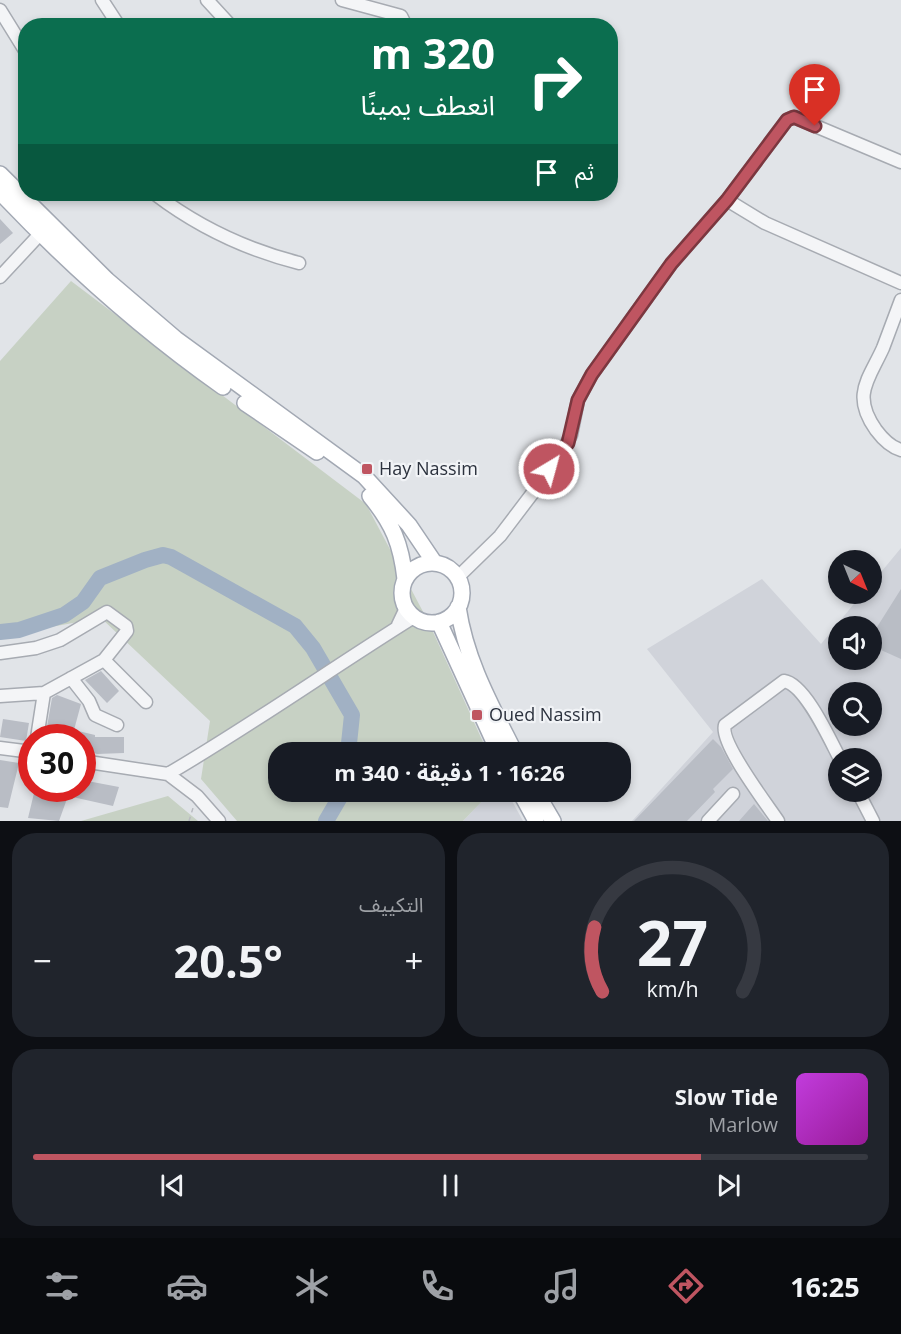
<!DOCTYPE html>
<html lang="ar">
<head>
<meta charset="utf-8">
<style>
  body { margin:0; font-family:"Open Sans","Noto Sans Arabic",sans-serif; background:#20242c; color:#f1f3f6; direction:rtl; height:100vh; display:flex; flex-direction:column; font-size:22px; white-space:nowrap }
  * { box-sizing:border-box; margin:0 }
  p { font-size:20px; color:#9ea1a6 }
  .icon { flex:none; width:33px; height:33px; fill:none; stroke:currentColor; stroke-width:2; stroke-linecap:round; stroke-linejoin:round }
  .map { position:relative; height:821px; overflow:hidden; direction:ltr }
  .drawer { display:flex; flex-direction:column; gap:12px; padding:12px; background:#0d0f14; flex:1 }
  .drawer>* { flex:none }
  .hud { position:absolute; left:18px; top:18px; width:600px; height:183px; border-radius:24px; box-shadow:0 3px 9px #0003; direction:rtl; background:#0b6e4f; color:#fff; overflow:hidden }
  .needle { width:39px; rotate:137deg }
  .controls { position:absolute; left:828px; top:550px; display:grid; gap:12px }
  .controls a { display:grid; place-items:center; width:54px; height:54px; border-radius:50%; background:#171b24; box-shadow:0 3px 9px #0003; font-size:30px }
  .speed { position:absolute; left:18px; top:724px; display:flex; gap:12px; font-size:30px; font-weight:700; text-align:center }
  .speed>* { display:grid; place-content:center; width:78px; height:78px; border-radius:50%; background:#171b24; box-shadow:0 3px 9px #0003; line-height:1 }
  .speed .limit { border:9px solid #d22; background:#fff; color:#111 }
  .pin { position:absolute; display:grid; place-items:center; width:51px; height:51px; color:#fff; margin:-62px -26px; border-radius:50% 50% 50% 0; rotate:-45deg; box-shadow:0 0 6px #0007 }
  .pin .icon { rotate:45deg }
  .me { position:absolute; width:66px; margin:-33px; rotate:37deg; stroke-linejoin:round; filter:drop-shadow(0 0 4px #0008) }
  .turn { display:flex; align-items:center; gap:21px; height:126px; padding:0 24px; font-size:27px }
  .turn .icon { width:78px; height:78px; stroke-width:2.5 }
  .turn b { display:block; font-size:42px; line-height:51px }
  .then { display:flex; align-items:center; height:57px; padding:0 24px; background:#0003; gap:12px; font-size:22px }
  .big { font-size:45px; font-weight:700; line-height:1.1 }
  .drawer .card { flex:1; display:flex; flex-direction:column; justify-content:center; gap:9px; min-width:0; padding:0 21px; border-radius:24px; background:#20242c }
  .drawer .dial { align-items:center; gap:0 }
  .dial svg { height:156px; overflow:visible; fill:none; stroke:#363941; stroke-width:7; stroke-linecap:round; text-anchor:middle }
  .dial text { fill:#f1f3f6; stroke:none }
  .song { display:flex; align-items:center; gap:18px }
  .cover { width:72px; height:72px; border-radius:9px; background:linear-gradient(135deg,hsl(290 70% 55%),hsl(300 70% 35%)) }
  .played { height:6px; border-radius:3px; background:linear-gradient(90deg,#bf5561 80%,#363941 80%) }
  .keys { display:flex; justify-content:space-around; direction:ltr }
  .heat { display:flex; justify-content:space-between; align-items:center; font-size:33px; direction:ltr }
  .drawer .tiles { flex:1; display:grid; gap:12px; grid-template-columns:1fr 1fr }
  .card:last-child { grid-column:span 2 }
  .trip { position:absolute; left:268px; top:742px; width:363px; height:60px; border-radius:24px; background:#171b24; box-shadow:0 3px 9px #0003; font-weight:700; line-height:60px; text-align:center; direction:rtl }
  .menu { display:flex; height:96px; justify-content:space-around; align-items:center; background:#090b0e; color:#9ea1a6 }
  .menu .icon { width:42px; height:42px }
  .menu .current { color:#bf5561 }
  .menu b { font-size:27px; color:#f1f3f6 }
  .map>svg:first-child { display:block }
</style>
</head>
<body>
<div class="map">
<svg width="901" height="821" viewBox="0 0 901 821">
  <rect width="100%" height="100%" fill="#e1e4e8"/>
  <!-- built -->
  <path fill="#d0d3da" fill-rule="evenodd" d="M901,548V821H632L713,732L647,649L762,579L821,644L862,594H872V583ZM838,627H872V660H838ZM838,693H872V726H838ZM838,759H872V792H838Z
    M491,792H507L523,821H463Z"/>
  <!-- green -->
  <path fill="#c7d1c4" d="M71,281L366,504L429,623L488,753H279V792H491L463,821H237L201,779L210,721L101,618L0,636V361Z
    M168,796L198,821H81Z"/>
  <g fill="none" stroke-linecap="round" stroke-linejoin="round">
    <!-- river -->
    <path stroke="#a1b1c4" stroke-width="16" d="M0,632L19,630L64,615L83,602L100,578L145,560L163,555L171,557L295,626L313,648L352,715L348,753
      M326,821L343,792"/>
  </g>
  <!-- building -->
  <path fill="#b9bdc5" d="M0,219L13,233L0,244Z
    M901,589V659L872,646V635Z
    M101,671L119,691L107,703L85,680Z
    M57,695L81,704L74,730L95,735V737H124V753L97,754L82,749V738H45L52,698Z
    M3,719L29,723L26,741L0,737Z
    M713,739L721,747L733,769L713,789L715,792L687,821H634Z
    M0,760L19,763L8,808L0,807Z
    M82,780L119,787L113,806L68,796L59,821L28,818L35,789H82Z
    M754,804L768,821H739Z"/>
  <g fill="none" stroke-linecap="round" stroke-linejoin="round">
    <!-- minor casing -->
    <g stroke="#a7abb2" stroke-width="15">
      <path id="minor" d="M102,0L119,26
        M207,0L231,26
        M342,0L401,16L406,26
        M0,10L26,52
        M155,194C197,226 248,250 299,263
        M727,200L765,223L901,283
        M0,277L40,234
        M901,300C895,316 889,332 883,348C869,379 851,395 876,430C882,438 890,447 901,450
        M458,577L500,536L560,457L571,435L578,400L592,374L671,264L727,200L787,120L794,117L901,162
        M398,625L406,608
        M0,653L36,648L60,640L107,612L126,626L127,631L104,660L44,693L0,696
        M104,660L146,702
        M71,678L89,701L95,715L117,725
        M37,738L44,693
        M0,748L32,752
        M82,761L168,774L197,796L219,821
        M168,774C252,725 332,668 414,617
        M858,792L873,821
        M708,821L733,794
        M778,821C766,803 719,742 725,725L784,681C805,684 830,740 840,759"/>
    </g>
    <!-- major casing -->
    <g stroke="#a2a8b3" stroke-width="18">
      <path id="major" d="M0,174L107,280L176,339L364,476L409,525L434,562
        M0,192C69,265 142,330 223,387
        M245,403L317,452
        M370,496C393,524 401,544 405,579
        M402 593a30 30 0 1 1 60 0a30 30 0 1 1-60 0Z
        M458,607C466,661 491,705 515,753
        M439,622L499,753
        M520,792L536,821
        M536,792L553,821"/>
    </g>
    <!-- path -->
    <path stroke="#b8bac0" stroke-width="1.5" stroke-dasharray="4.5 4.5" stroke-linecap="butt" d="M189,821L193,808"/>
    <!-- minor -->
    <use href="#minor" stroke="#f4f5f7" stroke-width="12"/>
    <!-- major -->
    <use href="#major" stroke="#fff" stroke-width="15"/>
  </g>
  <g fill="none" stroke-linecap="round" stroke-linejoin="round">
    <!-- route casing -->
    <g stroke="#7c373f" stroke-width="15">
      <path id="route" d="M549,469L568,443L578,400L592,374L671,264L727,200L787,120L794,117L815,126"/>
    </g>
    <!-- route -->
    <use href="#route" stroke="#bf5561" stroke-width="10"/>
  </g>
  <!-- markers -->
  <g fill="#bf5561" stroke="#f1f3f6" stroke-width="2">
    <rect x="361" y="463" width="12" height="12" rx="3"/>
    <rect x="471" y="709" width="12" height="12" rx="3"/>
  </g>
  <g text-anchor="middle" stroke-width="4.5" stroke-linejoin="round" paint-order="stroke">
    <!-- poi labels -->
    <g font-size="18" fill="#2c323e" stroke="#f1f3f6" text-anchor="start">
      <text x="379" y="475">Hay Nassim</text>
      <text x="489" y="721">Oued Nassim</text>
    </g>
  </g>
</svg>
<div class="controls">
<a><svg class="needle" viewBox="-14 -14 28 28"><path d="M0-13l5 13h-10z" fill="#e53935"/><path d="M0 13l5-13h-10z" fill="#9ea1a6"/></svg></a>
<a><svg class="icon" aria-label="sound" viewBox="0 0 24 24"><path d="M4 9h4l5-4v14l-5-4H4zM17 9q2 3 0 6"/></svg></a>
<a><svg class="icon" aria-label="search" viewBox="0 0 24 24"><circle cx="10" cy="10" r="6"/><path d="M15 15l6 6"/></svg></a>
<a><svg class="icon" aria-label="layers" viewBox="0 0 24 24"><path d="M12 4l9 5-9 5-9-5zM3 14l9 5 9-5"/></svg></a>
</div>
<div class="speed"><div class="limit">30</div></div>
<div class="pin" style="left:815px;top:126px;background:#d93025"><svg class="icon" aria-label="arrive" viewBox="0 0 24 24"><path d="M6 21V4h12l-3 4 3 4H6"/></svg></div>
<svg class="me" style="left:549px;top:469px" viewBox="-20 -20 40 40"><circle r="17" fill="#bf5561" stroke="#fff" stroke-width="3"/><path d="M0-11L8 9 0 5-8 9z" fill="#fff"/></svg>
<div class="trip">16:26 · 1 دقيقة · 340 m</div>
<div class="hud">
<div class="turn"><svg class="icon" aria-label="right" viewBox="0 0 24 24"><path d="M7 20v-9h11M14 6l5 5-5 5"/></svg><div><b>320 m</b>انعطف يمينًا</div></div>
<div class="then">ثم<svg class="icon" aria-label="arrive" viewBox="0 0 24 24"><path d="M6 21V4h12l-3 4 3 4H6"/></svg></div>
</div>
</div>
<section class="drawer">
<div class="tiles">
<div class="card dial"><svg viewBox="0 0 100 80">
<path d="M14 69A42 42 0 1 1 86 69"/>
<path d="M14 69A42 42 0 0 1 10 36" stroke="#bf5561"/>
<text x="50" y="56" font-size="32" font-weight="700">27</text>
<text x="50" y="72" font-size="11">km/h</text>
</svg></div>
<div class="card"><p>التكييف</p>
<div class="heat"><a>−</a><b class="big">20.5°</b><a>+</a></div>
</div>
<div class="card">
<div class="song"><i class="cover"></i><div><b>Slow Tide</b><p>Marlow</p></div></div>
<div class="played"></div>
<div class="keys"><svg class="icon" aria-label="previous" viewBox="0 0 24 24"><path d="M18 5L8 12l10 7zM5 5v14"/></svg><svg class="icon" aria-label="pause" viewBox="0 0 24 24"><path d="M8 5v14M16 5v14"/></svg><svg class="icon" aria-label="next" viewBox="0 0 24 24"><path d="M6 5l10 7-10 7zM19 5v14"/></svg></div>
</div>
</div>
</section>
<nav class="menu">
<b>16:25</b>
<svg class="icon current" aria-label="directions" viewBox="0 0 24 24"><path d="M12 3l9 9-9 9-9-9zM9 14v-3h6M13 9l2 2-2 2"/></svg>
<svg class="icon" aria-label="music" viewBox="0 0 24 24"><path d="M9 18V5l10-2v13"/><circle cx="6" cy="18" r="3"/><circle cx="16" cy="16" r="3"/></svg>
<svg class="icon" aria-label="phone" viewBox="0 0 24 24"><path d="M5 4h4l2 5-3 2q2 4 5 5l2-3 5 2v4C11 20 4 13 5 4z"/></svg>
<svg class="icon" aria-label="climate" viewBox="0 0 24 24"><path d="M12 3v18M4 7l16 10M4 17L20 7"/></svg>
<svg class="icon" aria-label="car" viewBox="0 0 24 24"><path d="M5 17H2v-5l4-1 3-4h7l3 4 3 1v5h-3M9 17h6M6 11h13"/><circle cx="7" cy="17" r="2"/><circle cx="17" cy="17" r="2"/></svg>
<svg class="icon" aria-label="filters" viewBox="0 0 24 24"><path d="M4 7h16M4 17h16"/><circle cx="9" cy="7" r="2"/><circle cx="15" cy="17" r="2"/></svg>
</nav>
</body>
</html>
